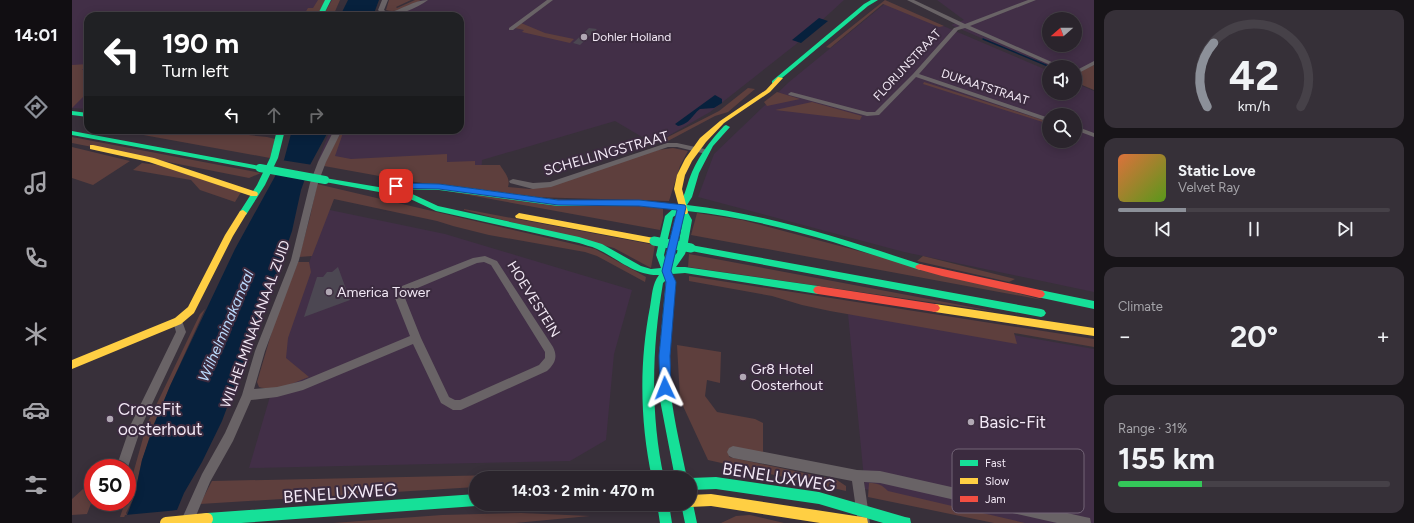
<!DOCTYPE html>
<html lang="en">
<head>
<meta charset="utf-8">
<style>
  body { margin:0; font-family:Figtree,sans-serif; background:#363038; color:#f1f3f6; height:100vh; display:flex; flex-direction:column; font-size:15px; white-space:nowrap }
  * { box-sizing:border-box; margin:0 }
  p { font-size:13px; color:#a5a4a9 }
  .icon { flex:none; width:22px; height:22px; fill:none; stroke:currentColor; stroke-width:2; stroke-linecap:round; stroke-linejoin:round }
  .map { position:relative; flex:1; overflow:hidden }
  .sheet { display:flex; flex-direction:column; gap:10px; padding:10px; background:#171418; width:320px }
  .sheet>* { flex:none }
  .banner { position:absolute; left:12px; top:12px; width:380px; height:122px; border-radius:12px; box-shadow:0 2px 10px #0003,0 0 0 1px #464148; background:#202124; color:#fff; overflow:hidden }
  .needle { width:26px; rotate:250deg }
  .fabs { position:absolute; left:970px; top:12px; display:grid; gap:8px }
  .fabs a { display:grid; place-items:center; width:40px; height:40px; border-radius:50%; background:#2a242c; box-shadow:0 2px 10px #0003,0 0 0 1px #464148; font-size:20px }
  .speed { position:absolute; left:12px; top:459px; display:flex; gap:8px; font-size:20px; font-weight:700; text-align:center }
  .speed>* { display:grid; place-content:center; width:52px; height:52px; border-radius:50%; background:#2a242c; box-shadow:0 2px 10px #0003,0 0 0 1px #464148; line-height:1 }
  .speed .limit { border:6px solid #d22; background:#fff; color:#111 }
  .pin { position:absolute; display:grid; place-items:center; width:34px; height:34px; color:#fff; margin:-17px; border-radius:8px; box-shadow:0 2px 6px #0006 }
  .me { position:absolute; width:44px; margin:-22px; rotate:358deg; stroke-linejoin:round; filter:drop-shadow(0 0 3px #0008) }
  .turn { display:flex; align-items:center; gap:14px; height:84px; padding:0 12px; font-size:18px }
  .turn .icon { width:52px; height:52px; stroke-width:2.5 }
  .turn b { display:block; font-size:28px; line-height:34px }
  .lanes { display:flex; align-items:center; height:38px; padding:0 12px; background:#0003; justify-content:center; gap:20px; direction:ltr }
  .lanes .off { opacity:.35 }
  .big { font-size:30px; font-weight:700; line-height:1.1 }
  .sheet .widget { flex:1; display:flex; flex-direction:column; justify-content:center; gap:6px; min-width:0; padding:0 14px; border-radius:12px; background:#363038 }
  .sheet .dial { align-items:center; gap:0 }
  .dial svg { height:104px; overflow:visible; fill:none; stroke:#464148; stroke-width:7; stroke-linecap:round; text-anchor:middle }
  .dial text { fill:#f1f3f6; stroke:none }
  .song { display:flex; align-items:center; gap:12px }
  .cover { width:48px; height:48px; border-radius:6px; background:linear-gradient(135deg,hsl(20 70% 55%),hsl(90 70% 35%)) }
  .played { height:4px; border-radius:2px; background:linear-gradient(90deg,#8c9099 25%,#464148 25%) }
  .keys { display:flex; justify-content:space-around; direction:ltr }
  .heat { display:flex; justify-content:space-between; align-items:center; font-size:22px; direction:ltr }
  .charge { height:6px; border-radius:3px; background:linear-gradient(90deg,#34c759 31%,#464148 0) }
  .trip { position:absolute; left:397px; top:471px; width:228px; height:40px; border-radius:20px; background:#2a242c; box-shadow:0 2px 10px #0003,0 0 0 1px #464148; font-weight:700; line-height:40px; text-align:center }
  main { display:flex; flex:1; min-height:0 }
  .menu { display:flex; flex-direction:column; width:72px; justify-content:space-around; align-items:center; background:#110e12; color:#a5a4a9 }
  .menu .icon { width:28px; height:28px }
  .menu .selected { color:#8c9099 }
  .menu b { font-size:18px; color:#f1f3f6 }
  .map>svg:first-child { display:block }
</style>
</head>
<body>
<main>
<nav class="menu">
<b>14:01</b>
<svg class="icon selected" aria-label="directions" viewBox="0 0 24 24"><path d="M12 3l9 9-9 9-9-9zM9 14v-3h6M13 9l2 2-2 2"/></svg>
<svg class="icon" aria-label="music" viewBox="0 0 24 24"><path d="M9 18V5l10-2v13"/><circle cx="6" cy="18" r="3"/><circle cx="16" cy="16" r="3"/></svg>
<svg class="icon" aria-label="phone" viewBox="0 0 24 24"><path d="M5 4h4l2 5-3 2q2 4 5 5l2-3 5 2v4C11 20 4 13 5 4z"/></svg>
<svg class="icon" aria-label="climate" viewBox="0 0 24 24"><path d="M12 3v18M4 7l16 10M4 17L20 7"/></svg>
<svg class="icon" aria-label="car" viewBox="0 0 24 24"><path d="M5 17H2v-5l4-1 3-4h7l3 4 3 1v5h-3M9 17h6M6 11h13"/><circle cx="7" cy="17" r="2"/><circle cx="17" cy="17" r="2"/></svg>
<svg class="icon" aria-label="filters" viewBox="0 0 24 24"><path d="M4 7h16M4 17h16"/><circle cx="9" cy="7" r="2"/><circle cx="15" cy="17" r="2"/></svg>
</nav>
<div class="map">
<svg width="1022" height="523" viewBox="0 0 1022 523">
  <rect width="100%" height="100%" fill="#38303a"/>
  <!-- built -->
  <path fill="#422f47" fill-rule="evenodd" d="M0,0H261L254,16H16V109L0,108Z
    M349,0H772L723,45L638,112L582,144L543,121L410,160L409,177L263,160L246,161L258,130H388V16H301L326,10Z
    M865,0H1022V63L1003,71V67H977L879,25L892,20ZM977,19H1003V45H977Z
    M815,2L977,71V93H1003V83L1022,91V292L832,252L626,197L642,154L717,82ZM977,115H1003V141H977Z
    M253,209L373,234L560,290L542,354L534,440L498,461L177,468Z
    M776,314L873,323L1022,349V523H949L793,489Z"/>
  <!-- green -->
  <path fill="#5e3f3d" d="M246,0H254L246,16H231L236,8H241Z
    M260,0H268L261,16H251Z
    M317,0H339L324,7L325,8L343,0H349C339,5 325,14 314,10Z
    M813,0L872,26L867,27L811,4L758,48L754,47Z
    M449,23L473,33L502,39L498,43L450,32L452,30L443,28Z
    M16,64L10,70H16V92L0,108V65Z
    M1022,65V90L1003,82V74Z
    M852,82L977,122V124L851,84Z
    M676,88L683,89L656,112L643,116L594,142L592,141V139L647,111Z
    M705,92L728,99L695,106L692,102Z
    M740,102L790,116L788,120L703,110Z
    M44,130H127L195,137L203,139L198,158Z
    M271,130H272L263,156L279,159L375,154V162L403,161V165H428C432,172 439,178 436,187L458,189L586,150L601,148L616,151L608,166L597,201L459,197L335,181L252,166L258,150Z
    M0,137L189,173L177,178L0,143Z
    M0,147L58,161L21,185L0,178Z
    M70,163L86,165L169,192L163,202L128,190L119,180L61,170Z
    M245,184L523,249L574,277L573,282L525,256L513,252L417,235L381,226L365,221L262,199L240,256L227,257L238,217Z
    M375,191L591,207V218L588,230Z
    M392,209L583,245L579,268L542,248L392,210Z
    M625,213L670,220L971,300L619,235Z
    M617,254L926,312L616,267Z
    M851,256L943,279L937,282L845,261Z
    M226,262H237L239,272L216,338L214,358L237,377C221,383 204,392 187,387L185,382L203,321Z
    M617,276L1022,339V347L942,333L945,344L758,311L730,305L700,296L617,281Z
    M133,309L98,386L70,460L62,497L54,513L55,515L54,517H48L53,502H55V495L75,424L128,314Z
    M605,345L649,352L648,383L635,380L633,396L645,412L683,419L691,423V455L659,447L657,457L765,480L774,486V491L636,460L611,406L608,398Z
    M480,474L482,478H404V487L128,504L140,481Z
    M797,483C806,483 810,485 816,491L953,523H922L796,497Z
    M11,489L21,494L20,501L15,514L0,515V499Z
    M449,513L518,516L443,523H261L370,515Z
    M678,515L712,523H649L664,516Z"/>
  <!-- water -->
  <path fill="#07213d" d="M276,0H307L301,16H268Z
    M747,18L756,21L729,43L720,40Z
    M643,95L650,99V103L642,108L628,109C619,116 619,123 606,126L603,124Z
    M220,130H257L238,165L229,190L220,231L210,260L150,421L130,462L112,493L105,510L52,523L62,497L70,460L82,424L98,386L163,249L212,160Z"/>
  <!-- pier -->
  <path fill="#38303a" d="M209,160L241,165L234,180L204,174Z
    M107,510L101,523H50L53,515Z"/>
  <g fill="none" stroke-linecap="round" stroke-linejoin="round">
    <!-- stream -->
    <path stroke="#07213d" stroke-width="1.5" d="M911,39L976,66"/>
  </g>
  <!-- building -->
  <path fill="#4c4752" d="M517,28L525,29L508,45L501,43Z
    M266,267L278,300L232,317L245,277H251L255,272H260Z"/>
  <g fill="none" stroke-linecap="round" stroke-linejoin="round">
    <!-- street -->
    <path fill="#696366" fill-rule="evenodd" d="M310,0H316L312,10L316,13C329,10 342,0 356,0C344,9 325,16 310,16L311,15L306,10Z
      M475,0H481L441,30H437V28Z
      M835,0H842L893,24L956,0H964L898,26L991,67H983L893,28L886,30L847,74L977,118V122L844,77L807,115L795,116L717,95L716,94L719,92L795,112H803L841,74L882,28L888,26Z
      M1022,61V65L1003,75V71Z
      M1003,126L1022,133V137L1003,130Z
      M262,130H270L254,162L246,183L227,260L193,351L182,389L205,387L230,381L338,336L323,298L330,286L401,258L413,256L425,261L481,347C486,357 483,364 475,371L389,410H381L369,403L341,344L231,390L205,397L179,400L161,441L138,482L121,523H108L130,474L153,433L170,395L183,351L219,260L238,183L246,162ZM412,262L419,265L473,352V358L467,365L388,400H383L377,397L349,338L333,298L336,292L405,263Z
      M595,143H605L637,150L638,152L634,154L605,147H596L479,187L461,189L438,183L437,181L441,179L461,183L478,182Z
      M106,317L109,318L114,332L70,425L55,470V468H44L59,424L104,332L101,321L103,318Z
      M661,446L785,470L808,471L1013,517L1018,518L1019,523H985L808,483L792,482L798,523H786L780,481L661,458L657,456L655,452L657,448Z"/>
    <!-- fast -->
    <path fill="#16e098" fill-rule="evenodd" d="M253,0H259L251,16H245Z
      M799,0H806L796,6L704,83H700V81L792,4Z
      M0,111L16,113V117L0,115Z
      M654,125L658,127L641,146L627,173L620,197L615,205C696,214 774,240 851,265L853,267L848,270C819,261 790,251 761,242C714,228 664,216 615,211L620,220L615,248L619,245L969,309L972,310L974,313L972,316L969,317L619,251L615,248L613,254L604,267H613L746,286L749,287L751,290L749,293L746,294L613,273L600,274L604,282C601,313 596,344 597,374C599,409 608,444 615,478H603L588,400L587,375V356L594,280L591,283C580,348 578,413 592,478H580C568,422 567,363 578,307C580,296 580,284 587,275C563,276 545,258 525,249C519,246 512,245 507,243L364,211L334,197L253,182L249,180L253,178L336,192L366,206L507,237L530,244L569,266L579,269L589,268L584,255L593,216L601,209L567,206H486L367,190L324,189L320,186L324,183L367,184L486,200H567L607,205C614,194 615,183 620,172C628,154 639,140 652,126ZM604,215L593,258L592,255L601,217ZM611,219L605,253L603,255Z
      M146,130C158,130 190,127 198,133L194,135L150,132Z
      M205,130H213L206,158L193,185L174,215H168L167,213L185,185L198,158Z
      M0,131L188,166L192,168L188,170L0,135Z
      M968,290L1022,301V309L965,297L963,294L965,291Z
      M644,477L747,492L833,517L838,518L839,523H811L747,504L644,489L618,490V478Z
      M404,494V504H409L404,506L169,523H130L129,519L130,514L135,513Z
      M618,499L621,504L625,523H613L609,504H618Z
      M585,504H597L600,523H588Z"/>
    <!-- slow -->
    <path fill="#ffcf43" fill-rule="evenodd" d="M706,77L711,78L698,92L652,123L634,142L620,161L613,175L610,189L616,212L615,214H609L602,189L605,175L613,159L628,138L648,121L694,90Z
      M18,145H21L82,158L185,192L186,194L185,196H179L77,162L18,149Z
      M171,210L175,213L161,236L122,313L109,324L0,369V360L103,318L116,307L153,235L168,211Z
      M447,213L582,238L586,241L582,244L444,218L443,216Z
      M863,304L1022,328V336L863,312L860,311L858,308L860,305Z
      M639,494L790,517L795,518L796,523H748L639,506L618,507L614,505L613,504H618V495Z"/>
    <!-- jam -->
    <path fill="#f24e42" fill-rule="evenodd" d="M848,264L968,290L971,291L973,294L971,297L968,298L870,276L845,269L843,267L845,265Z
      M746,286L863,304L866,305L868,308L866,311L863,312L746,294L743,293L741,290L743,287Z"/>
    <!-- fast-bridge-far1 -->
    <path stroke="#16e098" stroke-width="8" d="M188,168L253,180"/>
    <!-- fast-bridge -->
    <path stroke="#16e098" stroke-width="9" d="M582,241L619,248"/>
    <!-- slow-bridge -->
    <path stroke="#ffcf43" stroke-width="12" d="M94,523L135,519"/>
  </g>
  <!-- route -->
  <path fill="#1a73e8" stroke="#114b97" d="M324,183L367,184L486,200H567L613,205L614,207L599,271L604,282L598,356L599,388L597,391L593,393L589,391L588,388L587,356L594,282L590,271L605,210L567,206L486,205L367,189L321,188V184Z"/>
  <!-- markers -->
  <g fill="#b1a8b4" stroke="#3b2b3f" stroke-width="1.5">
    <circle cx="512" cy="37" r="4"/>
    <circle cx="257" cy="292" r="4"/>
    <circle cx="671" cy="377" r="4"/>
    <circle cx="38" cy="419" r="4"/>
    <circle cx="899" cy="422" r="4"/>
  </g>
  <g text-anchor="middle" stroke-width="4" stroke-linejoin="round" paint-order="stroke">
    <!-- far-poi labels -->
    <g font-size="12" fill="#f2e8f5" stroke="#3b2b3f" text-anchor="start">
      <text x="520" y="41">Dohler Holland</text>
    </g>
    <!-- far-street labels -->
    <g font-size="12" fill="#f2e8f5" stroke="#3b2b3f">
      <text transform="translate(835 65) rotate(-47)" y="4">FLORIJNSTRAAT</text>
      <text transform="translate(913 87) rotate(18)" y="4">DUKAATSTRAAT</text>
    </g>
    <!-- street labels -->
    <g font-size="14" fill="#f2e8f5" stroke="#3b2b3f">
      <text transform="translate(534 153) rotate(-16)" y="5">SCHELLINGSTRAAT</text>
      <text transform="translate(462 299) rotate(58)" y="5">HOEVESTEIN</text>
      <text transform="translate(183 324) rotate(-70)" y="5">WILHELMINAKANAAL ZUID</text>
    </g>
    <!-- poi labels -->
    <g font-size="14" fill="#f2e8f5" stroke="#3b2b3f" text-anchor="start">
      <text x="265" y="297">America Tower</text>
      <text x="679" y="374">Gr8 Hotel<tspan x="679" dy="16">Oosterhout</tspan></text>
    </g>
    <!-- water labels -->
    <g font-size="15" font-style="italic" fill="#bbdafd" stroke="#3b2b3f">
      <text transform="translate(154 326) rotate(-67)" y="5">Wilhelminakanaal</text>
    </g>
    <!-- near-poi labels -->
    <g font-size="17" fill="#f2e8f5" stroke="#3b2b3f" text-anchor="start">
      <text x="46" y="415">CrossFit<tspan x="46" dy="20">oosterhout</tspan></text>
      <text x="907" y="428">Basic-Fit</text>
    </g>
    <!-- near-street labels -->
    <g font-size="17" fill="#f2e8f5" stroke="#3b2b3f">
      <text transform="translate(707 477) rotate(9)" y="6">BENELUXWEG</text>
      <text transform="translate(268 493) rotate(-4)" y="6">BENELUXWEG</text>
    </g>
  </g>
  <!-- legend -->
  <rect x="880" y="449" width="132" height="64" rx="6" fill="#3b2b3f" stroke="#726476" stroke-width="1"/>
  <rect x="888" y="460" width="18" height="6" fill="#16e098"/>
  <rect x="888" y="478" width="18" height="6" fill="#ffcf43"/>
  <rect x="888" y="496" width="18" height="6" fill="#f24e42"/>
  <g font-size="11" fill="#f2e8f5">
    <text x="913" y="467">Fast</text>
    <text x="913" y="485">Slow</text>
    <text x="913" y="503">Jam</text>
  </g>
</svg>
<div class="fabs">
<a><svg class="needle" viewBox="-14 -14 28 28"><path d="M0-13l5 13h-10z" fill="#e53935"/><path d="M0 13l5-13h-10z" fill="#a5a4a9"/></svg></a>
<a><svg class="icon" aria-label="sound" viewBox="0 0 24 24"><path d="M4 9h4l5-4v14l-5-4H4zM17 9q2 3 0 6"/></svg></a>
<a><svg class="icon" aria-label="search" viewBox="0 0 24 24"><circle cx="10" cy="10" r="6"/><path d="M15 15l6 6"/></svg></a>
</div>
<div class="speed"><div class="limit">50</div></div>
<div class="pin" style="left:324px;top:186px;background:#d93025"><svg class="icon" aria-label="arrive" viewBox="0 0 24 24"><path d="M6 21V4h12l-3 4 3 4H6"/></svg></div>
<svg class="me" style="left:593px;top:388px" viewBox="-20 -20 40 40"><path d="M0-17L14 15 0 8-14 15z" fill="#1a73e8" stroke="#fff" stroke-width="4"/></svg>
<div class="trip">14:03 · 2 min · 470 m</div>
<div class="banner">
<div class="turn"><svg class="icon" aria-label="left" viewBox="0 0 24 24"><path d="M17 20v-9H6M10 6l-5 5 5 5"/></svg><div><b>190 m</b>Turn left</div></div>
<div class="lanes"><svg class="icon" aria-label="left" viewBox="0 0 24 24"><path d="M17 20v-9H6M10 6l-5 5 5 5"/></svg><svg class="icon off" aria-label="ahead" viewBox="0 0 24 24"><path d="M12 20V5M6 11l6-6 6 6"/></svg><svg class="icon off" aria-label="right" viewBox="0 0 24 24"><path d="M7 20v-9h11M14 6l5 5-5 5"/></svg></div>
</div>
</div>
<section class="sheet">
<div class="widget dial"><svg viewBox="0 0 100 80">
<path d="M14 69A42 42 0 1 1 86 69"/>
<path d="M14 69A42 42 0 0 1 19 20" stroke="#8c9099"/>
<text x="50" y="56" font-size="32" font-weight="700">42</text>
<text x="50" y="72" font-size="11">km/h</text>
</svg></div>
<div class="widget">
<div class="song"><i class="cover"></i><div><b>Static Love</b><p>Velvet Ray</p></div></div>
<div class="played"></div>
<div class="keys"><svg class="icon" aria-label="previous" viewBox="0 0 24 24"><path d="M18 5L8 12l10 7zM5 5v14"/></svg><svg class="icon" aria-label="pause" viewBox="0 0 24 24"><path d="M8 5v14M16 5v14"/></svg><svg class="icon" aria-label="next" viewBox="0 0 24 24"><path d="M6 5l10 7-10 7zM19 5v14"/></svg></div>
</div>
<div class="widget"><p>Climate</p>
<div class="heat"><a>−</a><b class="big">20°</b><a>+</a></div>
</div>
<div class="widget"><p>Range · 31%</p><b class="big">155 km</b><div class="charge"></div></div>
</section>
</main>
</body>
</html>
